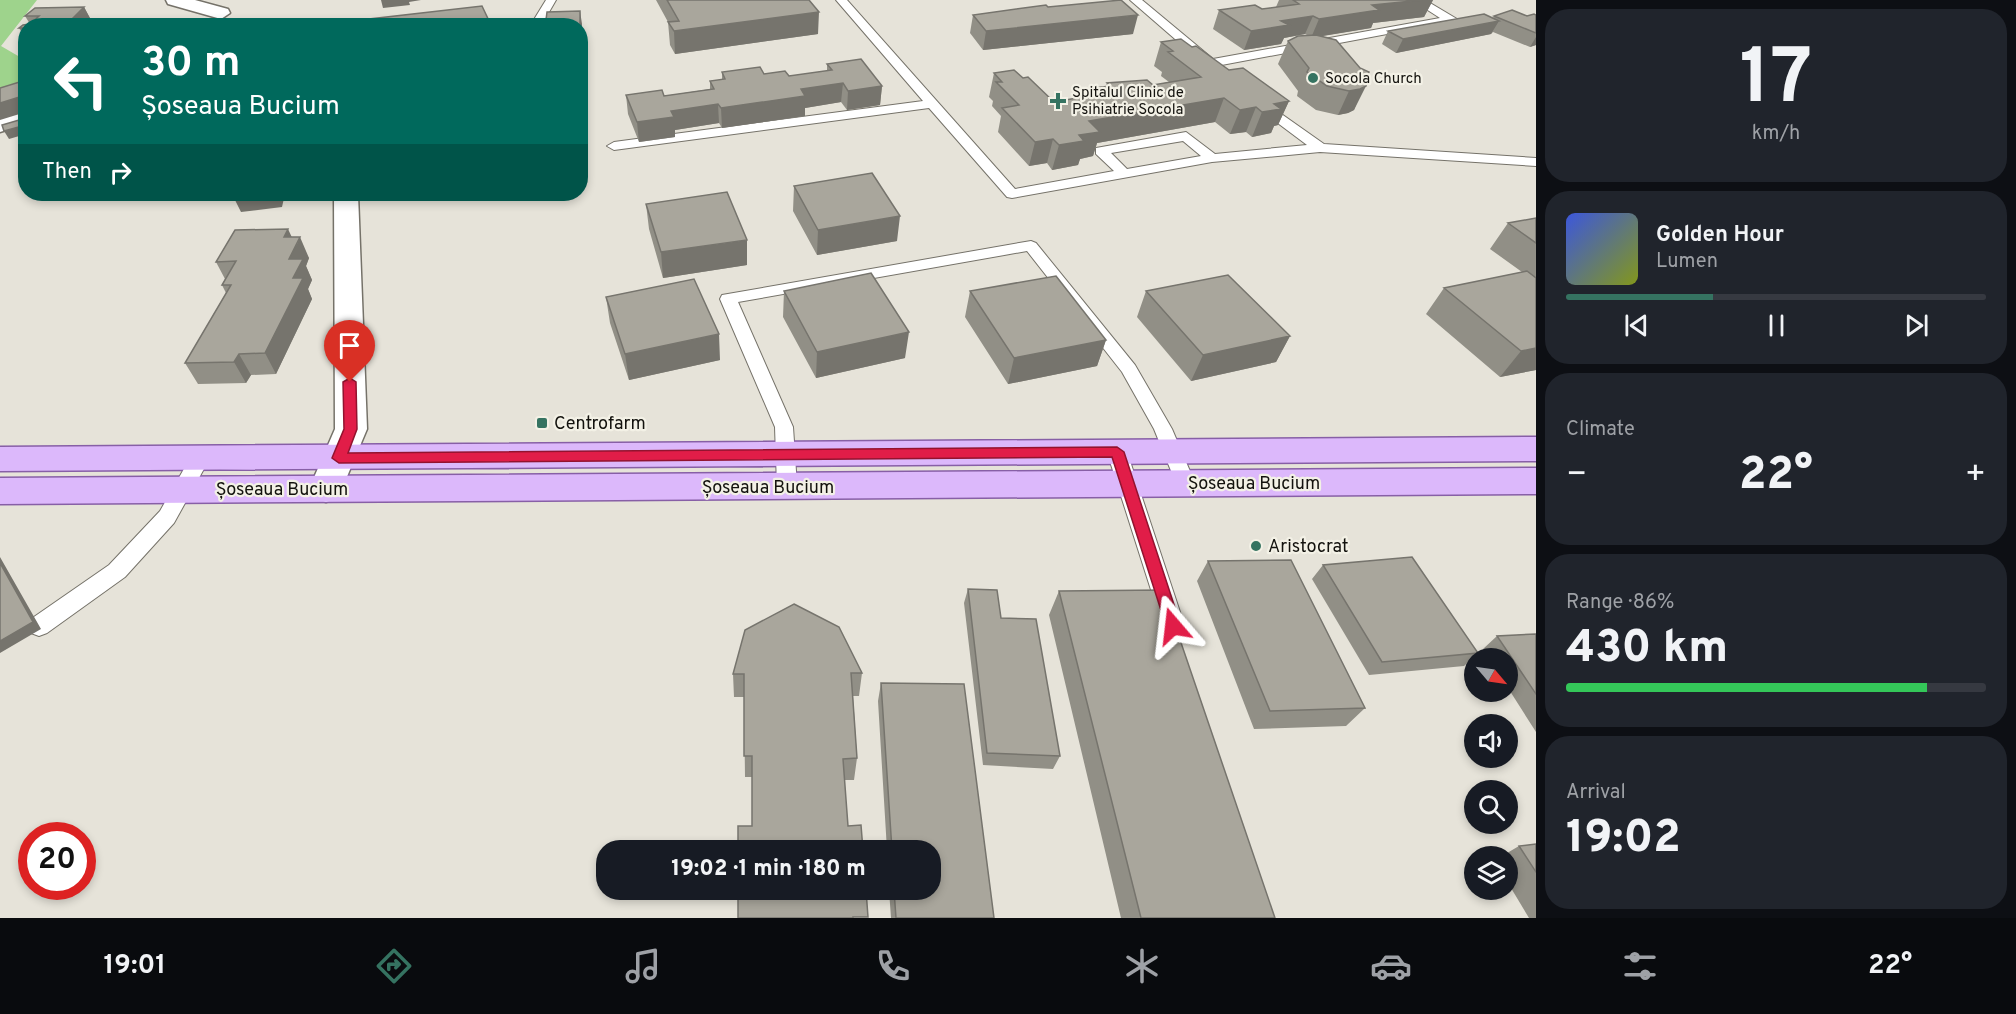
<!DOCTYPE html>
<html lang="en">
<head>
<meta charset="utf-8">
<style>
  body { margin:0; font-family:Overpass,sans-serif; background:#20242c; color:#f1f3f6; height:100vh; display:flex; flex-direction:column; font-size:22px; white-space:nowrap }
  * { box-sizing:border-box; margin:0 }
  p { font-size:20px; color:#9ea1a6 }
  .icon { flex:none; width:33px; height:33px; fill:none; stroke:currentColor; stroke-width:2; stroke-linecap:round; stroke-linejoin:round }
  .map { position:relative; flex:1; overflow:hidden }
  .panel { display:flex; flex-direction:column; gap:9px; padding:9px; background:#0d0f14; width:480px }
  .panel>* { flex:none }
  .hud { position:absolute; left:18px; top:18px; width:570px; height:183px; border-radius:24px; box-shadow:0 3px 9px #0003; background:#00695c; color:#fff; overflow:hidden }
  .needle { width:39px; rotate:119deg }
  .fabs { position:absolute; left:1464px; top:648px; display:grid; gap:12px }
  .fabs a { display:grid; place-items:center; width:54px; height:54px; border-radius:50%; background:#171b24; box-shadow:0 3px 9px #0003; font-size:30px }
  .speed { position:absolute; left:18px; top:822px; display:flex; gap:12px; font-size:30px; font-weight:700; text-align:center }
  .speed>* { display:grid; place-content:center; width:78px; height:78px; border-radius:50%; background:#171b24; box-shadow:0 3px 9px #0003; line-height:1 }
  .speed .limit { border:9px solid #d22; background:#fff; color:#111 }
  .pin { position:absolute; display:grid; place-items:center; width:51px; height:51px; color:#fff; margin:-62px -26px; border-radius:50% 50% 50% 0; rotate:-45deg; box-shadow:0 0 6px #0007 }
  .pin .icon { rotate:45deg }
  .me { position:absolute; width:66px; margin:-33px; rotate:343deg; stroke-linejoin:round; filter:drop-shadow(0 0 4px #0008) }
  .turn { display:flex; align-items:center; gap:21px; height:126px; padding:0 24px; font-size:27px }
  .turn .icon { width:78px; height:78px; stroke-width:2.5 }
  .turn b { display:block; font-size:42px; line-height:51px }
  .then { display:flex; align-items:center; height:57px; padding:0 24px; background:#0003; gap:12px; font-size:22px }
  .big { font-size:45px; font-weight:800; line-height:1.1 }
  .panel .card { flex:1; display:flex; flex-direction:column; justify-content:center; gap:9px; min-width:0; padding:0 21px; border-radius:24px; background:#20242c }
  .panel .dial { align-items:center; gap:0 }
  .dial b { font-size:78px; line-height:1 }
  .song { display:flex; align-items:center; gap:18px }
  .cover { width:72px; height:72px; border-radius:9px; background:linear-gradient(135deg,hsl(230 70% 55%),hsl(70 70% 35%)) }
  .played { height:6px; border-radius:3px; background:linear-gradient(90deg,#357361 35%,#363941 35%) }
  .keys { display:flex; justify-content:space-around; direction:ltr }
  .heat { display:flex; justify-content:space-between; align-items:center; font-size:33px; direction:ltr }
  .charge { height:9px; border-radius:4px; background:linear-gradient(90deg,#34c759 86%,#363941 0) }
  .trip { position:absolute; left:596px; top:840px; width:345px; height:60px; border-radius:24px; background:#171b24; box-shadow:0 3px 9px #0003; font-weight:800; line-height:60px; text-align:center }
  .dock { display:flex; height:96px; justify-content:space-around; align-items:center; background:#090b0e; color:#9ea1a6 }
  .dock .icon { width:42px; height:42px }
  .dock .selected { color:#357361 }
  .dock b { font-size:27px; color:#f1f3f6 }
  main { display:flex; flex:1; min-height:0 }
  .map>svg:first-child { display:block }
</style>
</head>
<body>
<main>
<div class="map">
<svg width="1536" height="918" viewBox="0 0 1536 918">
  <rect width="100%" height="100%" fill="#e6e3d9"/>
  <!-- green -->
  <path fill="#9ed38c" d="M0,0H37L1,46L25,60V84L0,93Z"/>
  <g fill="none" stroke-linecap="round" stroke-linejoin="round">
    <!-- lane casing -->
    <g stroke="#757269" stroke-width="2">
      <path id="lane" d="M546,0H556L541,26H530Z
        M836,0H847L1015,189L1114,171L1096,154V148L1186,132L1215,154L1307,145L1255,106L1254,103L1260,99L1324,144L1536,158V166L1320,152L1212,162L1012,198L1007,197L929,108L614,150L607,146L614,142L923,101ZM1183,141L1201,156L1127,169L1111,153Z
        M1130,0H1142L1213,59L1440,18L1412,0H1425L1457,19L1451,22L1211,67L1205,65Z
        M1031,241L1036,243L1135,365L1172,429L1195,483L1192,488L1185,491L1178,488L1154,429L1122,372L1027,251L738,302L793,427L797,486L794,491L787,494L780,491L777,486L775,427L720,299L722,295Z
        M1117,445L1124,447L1127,452L1181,615L1178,622L1170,625L1162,622L1159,615L1107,452L1110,447Z
        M200,451L207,453L210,458L174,523L125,577L47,633L39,636L31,633L28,626L31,619L109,565L160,511L193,453Z"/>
    </g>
    <!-- street casing -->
    <g stroke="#757269" stroke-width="3">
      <path id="street" d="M166,0H195L228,9L230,13L221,19L168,4Z
        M26,110V124L0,132V118Z
        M334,194H358L367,429L338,498L326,502L314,498L309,489L335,429Z"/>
    </g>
    <!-- primary casing -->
    <g stroke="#875fa6" stroke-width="3">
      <path id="primary" d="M1536,437V461L0,471V447Z
        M1536,468V494L0,504V478Z"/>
    </g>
    <!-- lane -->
    <use href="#lane" fill="#fff" fill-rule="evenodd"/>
    <!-- street -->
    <use href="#street" fill="#fff" fill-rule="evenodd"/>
    <!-- primary -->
    <use href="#primary" fill="#dcb8fb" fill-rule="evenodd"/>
  </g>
  <!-- wall -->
  <path fill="#918f86" d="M656,0H809L818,34L675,54L670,45L668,22Z
    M1279,0H1433L1424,17L1373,23L1371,28L1321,36L1360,68L1369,72L1354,110L1348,113L1338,115L1316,110L1297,96L1298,91L1278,64L1288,41L1307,35L1305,34L1284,38L1281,44L1244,50L1213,29L1219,10L1262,9L1276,7Z
    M84,7L91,20L85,26H26V39L19,28L23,25L30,24L25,16L35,8Z
    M1048,7L1133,34L983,50L970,33L973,15Z
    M1536,15V45L1530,47L1493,32L1491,34L1396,53L1382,44L1388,31L1493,18L1494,16H1527Z
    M1161,42L1192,47L1229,70L1289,101L1278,125L1274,126L1271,133L1252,137L1246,132L1230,134L1215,122L1097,143L1093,156L1080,159L1078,165L1052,170L1047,163L1029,166L998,132L1001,116L992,106L993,101L989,97L994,73L1023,78L1054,102L1092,96L1094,88L1106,86L1107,83L1153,85L1169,82L1161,76L1162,72L1154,66Z
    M827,64L882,86L880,105L847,110L841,102L805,108V116L722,128L719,123L675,130V137L639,142L628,114L626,95L664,96L710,89V81L722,80V72L764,74L789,76L827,71Z
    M794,186L897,241L817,255L793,211Z
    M646,204L747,265L663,278L649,229Z
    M1536,218V370L1500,377L1426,314L1444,288L1522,272L1490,249L1508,223Z
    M291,237L309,258L306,266L312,280L308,289L312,299L276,374L251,375L246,383L198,384L185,363L226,293L222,285L225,279L216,262Z
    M784,291L905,358L816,378L783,317Z
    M970,291L1106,340L1097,366L1008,384L965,317Z
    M1146,291L1290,336L1276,362L1191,381L1137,317Z
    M606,297L720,360L629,380L610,323Z
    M1208,561L1365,708L1346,726L1254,729L1197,581Z
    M1323,565L1478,653L1464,666L1369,675L1312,579Z
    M968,589L1001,618L1060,756L1053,769L983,765L964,603Z
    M1059,591L1275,918H1121L1049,615Z
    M1536,634V732L1508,688V658H1488L1483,649L1497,636Z
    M862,673L859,696H853L857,758L854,780H844L848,826L863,850L752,826V777H745L744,697H734L733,674Z
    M881,683L994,918H891L889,890H930V850H887L878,701Z
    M1536,844V918H1529L1508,883V856H1502L1519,846Z"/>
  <!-- shaded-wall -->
  <path fill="#76746d" d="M381,0H421L409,2L410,5L383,8Z
    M1422,0H1433L1424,17L1373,23L1371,28L1311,38L1319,19L1372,5Z
    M84,7L91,20L85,26H65Z
    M580,11L582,24L581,49L580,26Z
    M819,12L818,34L675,54L674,31Z
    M1138,15L1133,34L983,50L986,31Z
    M1313,16L1305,34L1284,38L1281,44L1244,50L1251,31L1281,21Z
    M1499,21L1491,34L1396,53L1403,39Z
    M490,23L491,26H472Z
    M1536,37V45L1530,47Z
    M1369,72L1361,88L1366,86L1354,110L1348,113L1338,115L1349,91L1366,77Z
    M843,83L841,102L805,108V116L722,128L721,108L801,89Z
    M882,86L880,105L847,110L848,91Z
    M26,95V112L0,120V103Z
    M1224,98L1215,122L1097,143L1093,156L1080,159L1078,165L1052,170L1059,145L1089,121Z
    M1289,101L1278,125L1274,126L1271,133L1252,137L1262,112L1274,104Z
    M718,104L719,123L675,130V137L639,142L637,122L671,111Z
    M1256,107L1246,132L1230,134L1240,110Z
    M26,125V134L9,139L4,131Z
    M1053,139L1047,163L1029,166L1035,142Z
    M141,194H209L145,201Z
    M267,194H285L282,207L241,212L234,198Z
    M900,216L897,241L817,255L818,230Z
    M288,229L296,246L300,237L309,258L306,266L312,280L308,289L312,299L276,374L265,353L293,278L284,237Z
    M747,240V265L663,278L661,252Z
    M909,332L905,358L816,378L817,352Z
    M719,334L720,360L629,380L625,354Z
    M1290,336L1276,362L1191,381L1203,355Z
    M1106,340L1097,366L1008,384L1014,358Z
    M1536,348V370L1500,377L1521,351Z
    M239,354L251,375L246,383L234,362Z
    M0,557L41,629L0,653Z"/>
  <!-- building -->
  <path fill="#a9a69c" stroke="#76746d" stroke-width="1.5" d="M667,0H809L819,12L674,31L668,22L679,21Z
    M1121,0L1138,15L986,31L973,15L1046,5L1048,7Z
    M1293,0H1422L1372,5L1379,10L1319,19L1313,16L1281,21L1289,25L1251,31L1219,10L1255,5L1262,9L1299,4Z
    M482,6L490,23L472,26H353L352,21Z
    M84,7L65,26H26V28H19L23,25L30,24L39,16H25L35,8Z
    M1512,10L1527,16L1534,14L1536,15V33L1494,16Z
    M580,11V26H532L533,21L546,20L547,12Z
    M1484,14L1499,21L1403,39L1388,31Z
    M1316,35L1336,40L1360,68L1369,72L1366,77V86L1360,89L1349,91L1327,86L1307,72L1309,68L1288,41L1298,36Z
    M1181,39L1192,47L1196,46L1229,70L1243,68L1289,101L1274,104L1281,109L1262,112L1256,107L1240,110L1224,98L1089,121L1100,132L1079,135L1084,141L1059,145L1053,139L1035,142L1002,108L1019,105L996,82H1002L994,73L1014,70L1023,78L1028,77L1054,102L1100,94L1094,88L1110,86L1107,83L1147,80L1153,85L1201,77L1168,52L1173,51L1161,42Z
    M861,59L882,86L848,91L843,83L801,89L805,96L721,108L718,104L671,111L674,117L637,122L626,95L662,90L664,96L714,89L710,81L725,79L722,72L760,67L764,74L785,71L789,76L832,70L827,64Z
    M26,80V95L0,103V88Z
    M26,118V125L4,131L2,125Z
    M872,173L900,216L818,230L794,186Z
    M727,192L747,240L661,252L646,204Z
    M235,194H267L234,198Z
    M1536,218V243L1508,223Z
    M288,229L284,237H300L289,259H303L293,278H303L265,353L239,354L234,362L185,363L231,285H222L236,261L216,262L235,230Z
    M1527,271L1536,278V348L1521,351L1444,288Z
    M871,273L909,332L817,352L784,291Z
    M1228,275L1290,336L1203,355L1146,291Z
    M1056,276L1106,340L1014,358L970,291Z
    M694,279L719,334L625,354L606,297Z
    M1412,557L1478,653L1382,662L1323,565Z
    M1291,560L1365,708L1270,711L1208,561Z
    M0,563L33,622L0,641Z
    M968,589L997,590L1001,618L1036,619L1060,756L987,753Z
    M1163,590L1275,918H1141L1059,591Z
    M794,604L839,627L862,673H851L857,758L843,759L848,826L861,825L863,850H738V826H752V756H744V674H733L745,630Z
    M1536,634V694L1497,636Z
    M881,683L964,684L994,918H896L894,890H930V850H892Z
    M1536,844V872L1519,846Z
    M738,890H866L868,917H853V918H738Z"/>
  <!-- route -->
  <path fill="#e11d48" stroke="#92132f" stroke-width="1.5" d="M350,378L356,382L357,429L348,453L1117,447L1124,452L1181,626L1179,631H1168L1166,626L1112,457L339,463L332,458L344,429L343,382Z"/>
  <!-- markers -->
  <g fill="#357361" stroke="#f3f1e6" stroke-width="2">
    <circle cx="1313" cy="78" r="6"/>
    <path d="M1055 92h6v6h6v6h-6v6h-6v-6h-6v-6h6z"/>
    <rect x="536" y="417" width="12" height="12" rx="3"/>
    <circle cx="1256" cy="546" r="6"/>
  </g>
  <g text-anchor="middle" stroke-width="4.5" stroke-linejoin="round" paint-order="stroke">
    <!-- far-poi labels -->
    <g font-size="15" fill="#13120e" stroke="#f3f1e6" text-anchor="start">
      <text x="1325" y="83">Socola Church</text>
      <text x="1072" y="97">Spitalul Clinic de<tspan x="1072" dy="17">Psihiatrie Socola</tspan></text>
    </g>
    <!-- poi labels -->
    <g font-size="18" fill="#13120e" stroke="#f3f1e6" text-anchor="start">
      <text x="554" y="429">Centrofarm</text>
      <text x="1268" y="552">Aristocrat</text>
    </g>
    <!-- street labels -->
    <g font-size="18" fill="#13120e" stroke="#f3f1e6">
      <text x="1254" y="489">Șoseaua Bucium</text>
      <text x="768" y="493">Șoseaua Bucium</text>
      <text x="282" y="495">Șoseaua Bucium</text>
    </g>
  </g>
</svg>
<div class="fabs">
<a><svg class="needle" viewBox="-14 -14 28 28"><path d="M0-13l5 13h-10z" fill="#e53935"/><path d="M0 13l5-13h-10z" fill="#9ea1a6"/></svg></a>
<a><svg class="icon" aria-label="sound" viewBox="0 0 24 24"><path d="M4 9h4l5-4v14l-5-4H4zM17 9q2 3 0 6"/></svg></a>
<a><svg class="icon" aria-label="search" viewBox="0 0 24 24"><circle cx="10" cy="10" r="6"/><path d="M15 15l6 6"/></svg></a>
<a><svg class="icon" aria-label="layers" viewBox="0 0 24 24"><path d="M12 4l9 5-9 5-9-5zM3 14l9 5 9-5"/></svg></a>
</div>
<div class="speed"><div class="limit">20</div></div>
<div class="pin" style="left:350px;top:382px;background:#d93025"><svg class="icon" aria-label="arrive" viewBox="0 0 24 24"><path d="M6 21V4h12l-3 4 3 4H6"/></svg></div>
<svg class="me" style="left:1173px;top:626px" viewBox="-20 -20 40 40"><path d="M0-17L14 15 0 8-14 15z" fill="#e11d48" stroke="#fff" stroke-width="4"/></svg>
<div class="trip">19:02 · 1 min · 180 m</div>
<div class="hud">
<div class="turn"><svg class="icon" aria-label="left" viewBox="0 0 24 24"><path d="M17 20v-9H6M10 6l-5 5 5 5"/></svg><div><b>30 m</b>Șoseaua Bucium</div></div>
<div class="then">Then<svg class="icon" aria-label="right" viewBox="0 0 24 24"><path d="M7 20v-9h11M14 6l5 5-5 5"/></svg></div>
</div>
</div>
<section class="panel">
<div class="card dial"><b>17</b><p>km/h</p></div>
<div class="card">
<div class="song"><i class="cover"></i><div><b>Golden Hour</b><p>Lumen</p></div></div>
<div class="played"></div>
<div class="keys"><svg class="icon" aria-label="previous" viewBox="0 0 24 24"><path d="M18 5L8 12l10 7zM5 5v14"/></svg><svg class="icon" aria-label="pause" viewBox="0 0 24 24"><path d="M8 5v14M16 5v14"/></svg><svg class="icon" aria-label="next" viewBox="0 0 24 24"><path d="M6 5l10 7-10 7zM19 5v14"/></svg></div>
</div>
<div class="card"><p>Climate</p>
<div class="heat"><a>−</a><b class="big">22°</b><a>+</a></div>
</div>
<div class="card"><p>Range · 86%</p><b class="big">430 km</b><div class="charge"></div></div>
<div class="card"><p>Arrival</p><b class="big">19:02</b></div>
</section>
</main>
<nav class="dock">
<b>19:01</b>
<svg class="icon selected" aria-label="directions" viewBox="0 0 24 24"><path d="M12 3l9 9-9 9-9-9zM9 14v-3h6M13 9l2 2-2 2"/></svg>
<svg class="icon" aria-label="music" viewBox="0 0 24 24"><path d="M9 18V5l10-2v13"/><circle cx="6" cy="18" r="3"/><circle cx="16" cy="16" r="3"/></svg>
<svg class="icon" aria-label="phone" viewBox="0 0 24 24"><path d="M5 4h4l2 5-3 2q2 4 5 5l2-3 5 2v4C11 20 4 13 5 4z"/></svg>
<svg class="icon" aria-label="climate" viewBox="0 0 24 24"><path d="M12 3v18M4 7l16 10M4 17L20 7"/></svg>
<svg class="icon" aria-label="car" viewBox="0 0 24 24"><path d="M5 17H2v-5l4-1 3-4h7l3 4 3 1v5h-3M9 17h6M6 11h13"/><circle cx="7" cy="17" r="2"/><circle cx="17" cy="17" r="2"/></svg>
<svg class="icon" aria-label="filters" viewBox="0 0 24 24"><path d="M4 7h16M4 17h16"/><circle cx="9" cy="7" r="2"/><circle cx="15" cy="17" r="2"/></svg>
<b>22°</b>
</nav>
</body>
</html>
